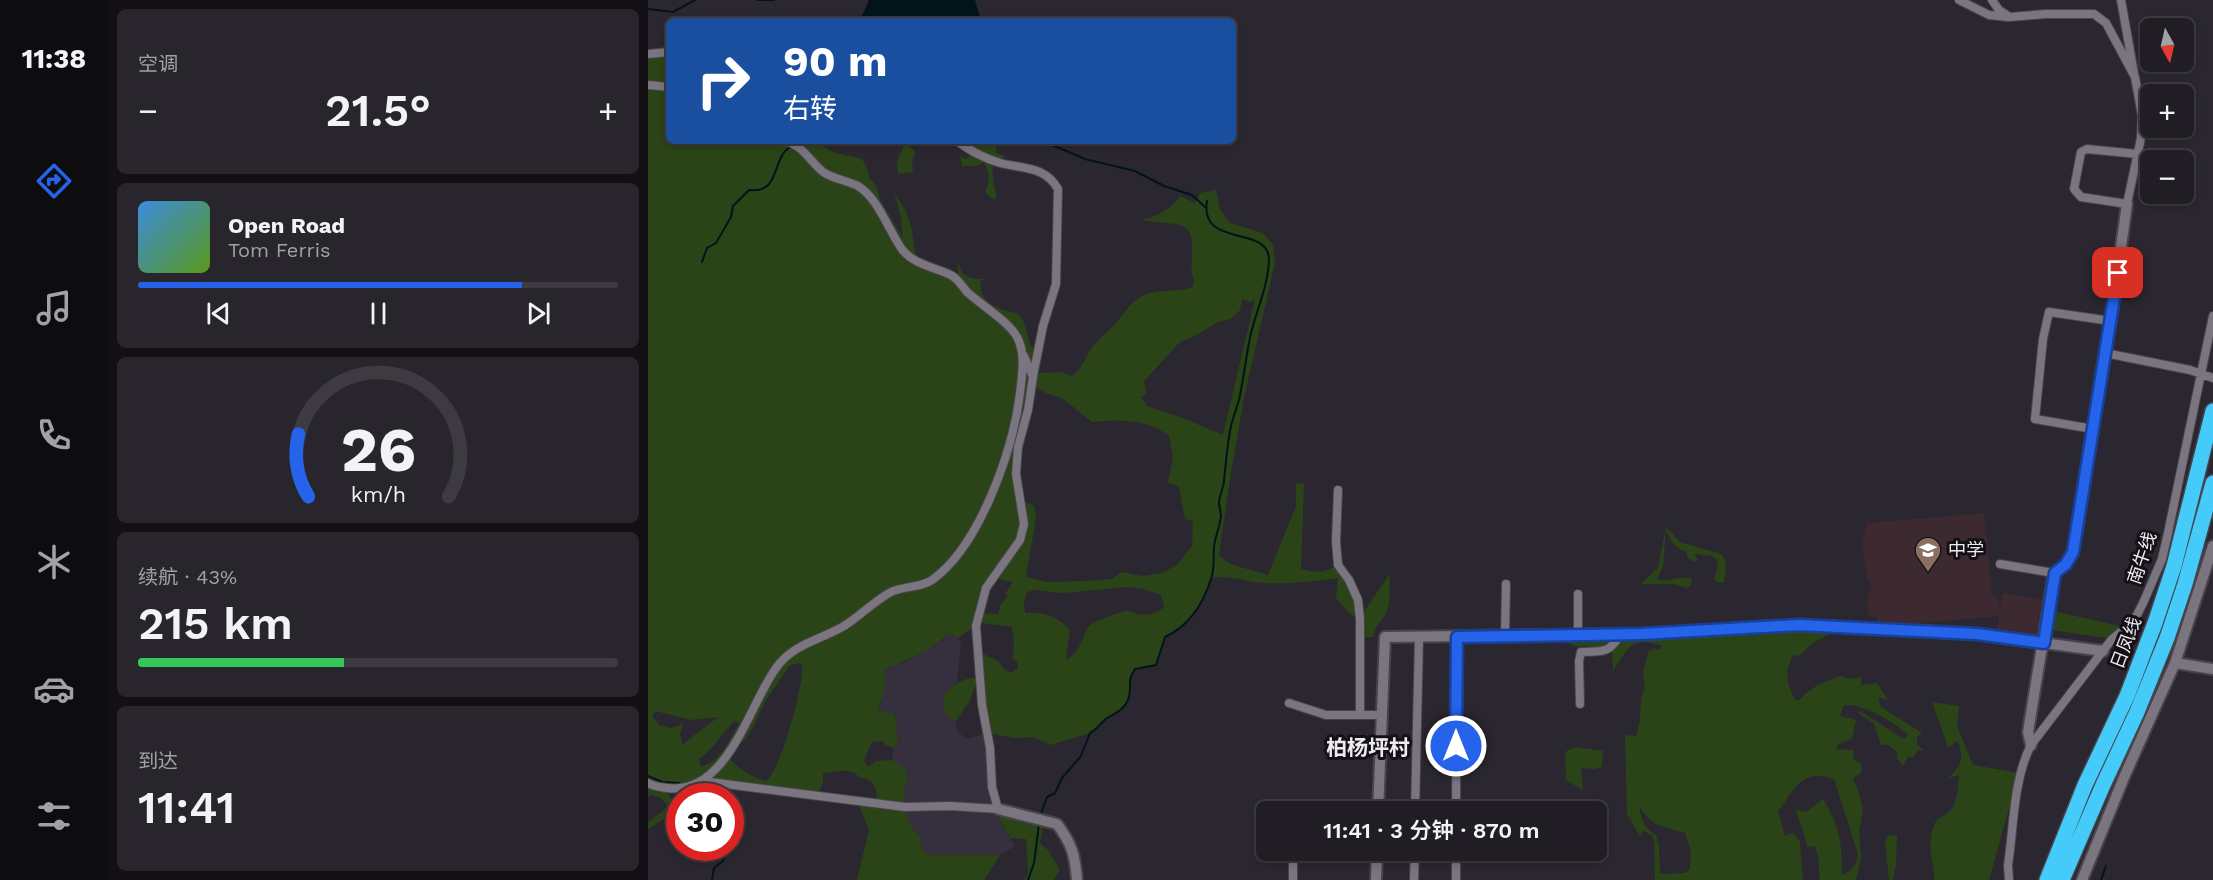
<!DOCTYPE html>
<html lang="zh">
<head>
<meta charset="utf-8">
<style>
  body { margin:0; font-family:"Work Sans","Noto Sans SC",sans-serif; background:#28262c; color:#f1f3f6; height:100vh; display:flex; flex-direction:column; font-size:22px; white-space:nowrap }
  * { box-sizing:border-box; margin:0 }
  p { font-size:20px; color:#a2a2a6 }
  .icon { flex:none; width:33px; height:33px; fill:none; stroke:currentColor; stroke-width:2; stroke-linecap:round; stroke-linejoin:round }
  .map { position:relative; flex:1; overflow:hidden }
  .side { display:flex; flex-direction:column; gap:9px; padding:9px; background:#121014; width:540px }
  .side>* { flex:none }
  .banner { position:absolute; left:18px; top:18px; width:570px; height:126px; border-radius:9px; box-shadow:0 3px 9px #0003,0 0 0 2px #3d3b41; background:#1a4fa0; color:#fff; overflow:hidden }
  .needle { width:39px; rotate:172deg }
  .tools { position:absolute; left:1492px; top:18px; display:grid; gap:12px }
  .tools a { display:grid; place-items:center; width:54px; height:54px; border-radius:9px; background:#201d24; box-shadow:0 3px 9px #0003,0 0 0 2px #3d3b41; font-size:30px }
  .speed { position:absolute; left:18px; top:783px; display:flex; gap:12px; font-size:30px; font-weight:700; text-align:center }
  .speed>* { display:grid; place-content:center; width:78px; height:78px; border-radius:50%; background:#201d24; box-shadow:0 3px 9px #0003,0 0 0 2px #3d3b41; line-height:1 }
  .speed .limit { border:9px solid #d22; background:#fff; color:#111 }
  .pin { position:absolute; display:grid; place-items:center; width:51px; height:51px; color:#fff; margin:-26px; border-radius:12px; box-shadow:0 3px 9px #0006 }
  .me { position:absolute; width:66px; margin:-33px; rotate:0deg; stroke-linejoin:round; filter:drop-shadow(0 0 4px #0008) }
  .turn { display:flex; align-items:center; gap:21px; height:126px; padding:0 18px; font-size:27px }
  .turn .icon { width:78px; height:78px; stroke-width:2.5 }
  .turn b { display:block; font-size:42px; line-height:51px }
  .big { font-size:45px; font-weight:600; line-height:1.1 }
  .side .tile { flex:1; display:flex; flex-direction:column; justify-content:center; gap:9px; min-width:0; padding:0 21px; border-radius:9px; background:#28262c }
  .side .dial { align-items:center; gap:0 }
  .dial svg { height:156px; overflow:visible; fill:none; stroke:#3d3b41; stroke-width:7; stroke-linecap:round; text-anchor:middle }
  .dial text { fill:#f1f3f6; stroke:none }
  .song { display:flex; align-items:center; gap:18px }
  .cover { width:72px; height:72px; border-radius:9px; background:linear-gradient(135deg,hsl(210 70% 55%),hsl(90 70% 35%)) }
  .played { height:6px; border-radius:3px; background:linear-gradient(90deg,#2563eb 80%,#3d3b41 80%) }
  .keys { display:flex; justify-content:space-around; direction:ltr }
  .heat { display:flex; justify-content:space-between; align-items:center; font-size:33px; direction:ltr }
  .charge { height:9px; border-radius:4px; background:linear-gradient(90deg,#34c759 43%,#3d3b41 0) }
  .trip { position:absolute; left:608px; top:801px; width:351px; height:60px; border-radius:9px; background:#201d24; box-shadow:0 3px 9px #0003,0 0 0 2px #3d3b41; font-weight:600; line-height:60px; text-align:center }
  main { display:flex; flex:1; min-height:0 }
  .tab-bar { display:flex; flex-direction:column; width:108px; justify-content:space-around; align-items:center; background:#0d0c0e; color:#a2a2a6 }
  .tab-bar .icon { width:42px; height:42px }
  .tab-bar .on { color:#2563eb }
  .tab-bar b { font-size:27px; color:#f1f3f6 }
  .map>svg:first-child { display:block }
</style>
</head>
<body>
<main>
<nav class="tab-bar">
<b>11:38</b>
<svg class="icon on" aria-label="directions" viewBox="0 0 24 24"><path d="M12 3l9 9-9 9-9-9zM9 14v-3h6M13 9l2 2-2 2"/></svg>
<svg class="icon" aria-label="music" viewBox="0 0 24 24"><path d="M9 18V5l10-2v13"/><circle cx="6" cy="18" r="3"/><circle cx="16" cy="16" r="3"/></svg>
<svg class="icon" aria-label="phone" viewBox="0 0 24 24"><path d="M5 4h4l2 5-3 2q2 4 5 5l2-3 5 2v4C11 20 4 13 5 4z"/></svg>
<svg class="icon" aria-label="climate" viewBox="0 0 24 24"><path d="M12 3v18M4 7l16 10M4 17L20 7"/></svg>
<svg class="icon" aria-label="car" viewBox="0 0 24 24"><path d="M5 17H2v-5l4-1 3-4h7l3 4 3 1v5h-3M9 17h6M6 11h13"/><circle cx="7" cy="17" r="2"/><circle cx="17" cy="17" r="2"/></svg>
<svg class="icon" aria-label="filters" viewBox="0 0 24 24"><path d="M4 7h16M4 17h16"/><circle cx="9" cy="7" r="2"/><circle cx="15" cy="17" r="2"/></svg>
</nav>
<section class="side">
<div class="tile"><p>空调</p>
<div class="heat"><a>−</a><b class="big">21.5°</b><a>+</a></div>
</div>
<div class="tile">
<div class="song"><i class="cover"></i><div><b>Open Road</b><p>Tom Ferris</p></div></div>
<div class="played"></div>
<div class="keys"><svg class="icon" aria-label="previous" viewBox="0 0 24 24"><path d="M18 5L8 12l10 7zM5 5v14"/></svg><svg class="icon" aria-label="pause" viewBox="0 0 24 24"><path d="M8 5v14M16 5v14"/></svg><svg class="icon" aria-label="next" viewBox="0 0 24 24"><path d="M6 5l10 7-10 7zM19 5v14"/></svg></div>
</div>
<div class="tile dial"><svg viewBox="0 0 100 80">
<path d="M14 69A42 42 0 1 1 86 69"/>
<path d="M14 69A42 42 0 0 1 9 37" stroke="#2563eb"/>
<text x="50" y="56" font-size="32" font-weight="700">26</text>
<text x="50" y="72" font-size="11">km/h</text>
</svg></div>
<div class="tile"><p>续航 · 43%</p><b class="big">215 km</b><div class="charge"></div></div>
<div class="tile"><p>到达</p><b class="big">11:41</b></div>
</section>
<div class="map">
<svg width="1565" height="880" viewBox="0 0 1565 880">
  <rect width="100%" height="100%" fill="#2b2730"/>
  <!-- built -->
  <path fill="#362f3d" d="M300,633L310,638L313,644L309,683L305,686L296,711L307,722L310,732L319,739L339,733L342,767L355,827L367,846L352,855H280L274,850L272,837L262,825L257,807L256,790L260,781L244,760L245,748L250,743L247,715L229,710L235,699L233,695L238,683L236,670L259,661L295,641Z"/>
  <!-- education -->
  <path fill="#3d2a31" d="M1336,513L1344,597H1349L1352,613L1355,593L1394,599L1388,637L1349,631L1351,616L1230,627L1228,615L1221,616L1219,601L1223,585L1219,579L1214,542L1219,523Z"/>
  <!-- green -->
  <path fill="#2a4417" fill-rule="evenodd" d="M21,52V141H171C181,155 198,154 214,159L220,170L221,178L229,187L232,200L255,238L253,217L246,192C253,203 261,215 263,227C266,239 266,250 269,261L310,279V263L315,274L323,278L336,279L332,282C332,299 342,305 358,311C362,312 368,312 371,315C380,324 378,340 385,350L395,326L386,373L413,372L424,376C436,368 436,357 445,346C450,339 459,333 465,326C475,316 481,303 494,296C511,288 529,293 545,287L546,280C538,264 554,231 532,225C520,222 506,223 494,220C509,216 524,209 532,196L547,203L552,193L568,190L572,209L582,223L615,233L625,245L627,263L597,393L583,472L571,555L582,564L620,575L648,506V483L656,484L653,569C668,573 676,573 690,565L701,580L712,618L742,573C741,584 743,598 740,608C736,621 728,622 725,637H712V619L702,614L688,598L690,578C665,582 640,584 615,583C601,582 576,574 564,578C551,605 546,624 517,637L508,665L487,669L482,677L481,699L469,713L457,719L449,730L442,733L402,745L385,737L367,738L339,733L330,678L321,702L307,722L296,711L295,697C306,684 314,678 331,677L329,651L350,661L356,669L363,673L370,668L369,661L364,658L366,645L364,627L334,623L335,613L350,614L353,604L360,596L357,594L365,582L354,580L347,576L338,588L328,626L310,638L300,633C292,647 252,663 236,670L238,683L234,695L235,698L229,710L247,714L250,743L245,748L236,744L235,741L224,742L216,760L220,767L228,761L244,760L257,769L260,781L256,790L257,807L262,825L272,837L274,850L280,855H352L336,880H209L221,830L209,800L229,803C230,788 226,779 211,777C201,766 188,773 175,773V782L169,796L54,781L15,788L22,797L25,807L21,816L0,829V822L14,812L19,805L13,798L3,795L0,797V54ZM594,299L603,302L607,299L575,435L532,417L499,406L493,397L498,394L496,381L532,342L545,337L570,322L583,319L592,310ZM384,385L398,393L414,398L444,422C472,419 499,419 521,436L525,458L520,483L531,486L537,519L545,521L544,546L530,564L514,573L494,576L473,572L464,579L438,581L399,582L378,577L388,518L386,506L373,500L370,447ZM480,587L496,589L513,595L516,607C508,613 498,617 489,614C485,613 484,611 480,611C476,610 454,619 449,621C432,627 439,648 418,660L422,630C408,616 397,612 377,613L376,602L379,592L388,590L415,593ZM154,663C157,682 133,770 118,781C103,777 88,768 79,755L86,745L96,741L104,729L118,700L142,665ZM7,711L43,720L70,717L35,744L32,734L35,724L23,728L11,725L4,716ZM86,721L91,723C81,741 73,761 53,767L51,759C66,749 73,734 86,721Z
    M309,141H347L349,153L356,156L355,164L346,161C343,174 345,185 349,197L344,199L337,192C342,182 342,173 336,163L327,166H314L312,155L316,159L321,157V149Z
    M257,143L268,152L264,160L265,172L250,174L249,162Z
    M1018,527L1032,542L1073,554C1081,562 1077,571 1076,582L1069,583L1066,578L1070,566L1069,560L1063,556L1047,554L1050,560L1046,562L1040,558L1038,551C1026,549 1023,540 1018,530L1015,566L1009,579C1020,583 1032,575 1044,579L1043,586L1038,588L1026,584H993L1010,568Z
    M1401,610L1476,627L1464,639L1398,629Z
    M1195,627L1165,643L1151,656L1145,655C1136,675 1138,681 1147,700H1152C1163,686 1177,682 1193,676L1201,679L1213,677V685L1229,683L1240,700L1230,697L1233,707L1274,733L1269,737V744L1276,751L1269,750L1266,757H1260L1255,766L1249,758V752L1240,745H1233L1226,724L1210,713L1212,711L1256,739L1260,735C1248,723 1212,702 1196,705L1192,716L1208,720L1204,739L1189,745V749L1206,750L1205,758L1214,765L1213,773L1205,778L1211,793L1215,810L1211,832L1213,859L1208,880H1172L1170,856L1167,846L1159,847C1157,831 1151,824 1148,809L1158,812L1175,799C1192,827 1194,842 1194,875C1203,872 1209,864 1210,854L1186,779C1153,768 1146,790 1130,812L1137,836L1145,833L1152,841L1155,880H1007L1006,842L1005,837L995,830L992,837L979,814L977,735L988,736L992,720L993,699L997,687L995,673L1000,652L1006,648L1011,650L1014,646C982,635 980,650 965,671L964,647L926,646L921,643L930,635ZM991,807C1008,829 1012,825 1037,833L1043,852L1042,869L1037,873L1012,874L1011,847L1008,835C996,827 994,821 991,807Z
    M1284,702L1311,706L1309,726L1325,765L1371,773L1341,880H1286C1287,859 1278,850 1285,828C1288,817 1294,818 1301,812C1310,803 1310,786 1311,775L1301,778C1314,763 1316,761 1310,741L1300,747Z
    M927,747L955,751L954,767L946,769L933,768L935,790L918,780L917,752Z
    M350,809L400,821L394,829L392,843L400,850L412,870L405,880H376L380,874L378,839L362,838L351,818Z
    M1240,835L1249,836L1248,864L1245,880H1241L1237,842Z"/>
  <!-- water -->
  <path fill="#001419" d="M221,0H327L333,21H212Z"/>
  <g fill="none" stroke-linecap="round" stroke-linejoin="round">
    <!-- stream -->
    <path stroke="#001419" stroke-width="2" d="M109,0H126
      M0,9L25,12L47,0
      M395,141L437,159L487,171L516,186L544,195L557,207
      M54,262L59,248L68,243L83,217L85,206L101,190C133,194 123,159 142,147
      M0,776L14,782L31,783
      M47,789L63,796
      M392,816L399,797L407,793L414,778L433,756L442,733C450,729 452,723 459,718C467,713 476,710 480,700C485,687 478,682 487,669L508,665L517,637C541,626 555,604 563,579C567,568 565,558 566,547C567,537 572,526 573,516C573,511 571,507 571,503C571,495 576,488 576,480C578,464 579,447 582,431C584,420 588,410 591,400C596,378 598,355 603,333C609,309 621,283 621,258C619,225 551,248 559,201
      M64,880L66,868L75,861L77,848
      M380,880L386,863L391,824
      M1453,880L1458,866"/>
    <!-- street casing -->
    <g stroke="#48444c" stroke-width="10">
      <path id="street" d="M1311,0L1341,15L1360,17
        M1344,0L1351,10L1362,17L1397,14H1446L1458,23L1487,77L1494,116L1493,138L1479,204L1433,197L1426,189L1433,152L1439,149L1489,154
        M1473,0L1486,73
        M0,54L21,52
        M0,85L21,87
        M309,141C322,151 336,158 352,163C375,169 397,166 410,189L408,284L395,326L385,376
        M1457,353L1542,370L1565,378
        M1445,429L1387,419L1395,339L1401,312L1463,321
        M690,490L688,542L690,565L701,580L710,600L712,619V715
        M1352,564L1406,573
        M930,635V594
        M857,636L858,584
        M641,703L678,715H734
        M932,704L931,661L933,652C954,651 961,654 972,635
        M54,781L257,807L302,806L350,809L344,787L342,748L334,705L328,626L338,588L372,540L376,524L368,474L370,447L380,410L385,377L376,356
        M0,783C6,787 12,787 19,788C79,796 100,707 128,668C145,644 172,640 196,626C212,616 226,601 243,592C255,586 273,588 284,580C332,546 365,450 372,393C374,375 378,353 369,337C361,322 332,304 319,292C314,286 310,279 303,275C286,267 264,264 253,248C240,229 230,198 210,186C199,180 183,179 174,171C162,161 155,146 138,141
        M645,812V811
        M767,812L771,637
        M808,812L809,637
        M645,880V850
        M766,880L767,850
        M808,880V850
        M1361,880L1360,865C1366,826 1365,780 1383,745L1464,639L1486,621L1496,601L1514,559L1520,533L1565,316"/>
    </g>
    <!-- secondary casing -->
    <g stroke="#48444c" stroke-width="14">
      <path id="secondary" d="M1565,546L1527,663L1565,669
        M1383,745L1380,732L1406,573L1418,564L1425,552L1464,312L1479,204
        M350,809L409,824C424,844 427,855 429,880
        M730,812L737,637L993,634L1151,625L1329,634L1455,651
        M728,880L729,850
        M1434,880L1477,775L1527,663"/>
    </g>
    <!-- highway casing -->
    <g stroke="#48444c" stroke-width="18">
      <path id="highway" d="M1399,880L1437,785L1479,696L1507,623L1526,566L1565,411
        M1414,880L1455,785L1489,712L1519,638L1537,584L1565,483"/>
    </g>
    <!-- street -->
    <use href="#street" stroke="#7a757f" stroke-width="8"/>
    <!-- secondary -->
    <use href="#secondary" stroke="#7a757f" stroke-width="10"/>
    <!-- highway -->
    <use href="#highway" stroke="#45cbfa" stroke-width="15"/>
  </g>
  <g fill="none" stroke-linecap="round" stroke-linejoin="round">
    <!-- route casing -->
    <g stroke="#184099" stroke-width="15">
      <path id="route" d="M808,746L809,637L993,634L1151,625L1329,634L1396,643L1407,573L1418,564L1425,552L1470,273"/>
    </g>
    <!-- route -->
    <use href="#route" stroke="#2563eb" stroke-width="10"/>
  </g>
  <!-- icons -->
  <defs>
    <g id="school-pin" transform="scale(1.35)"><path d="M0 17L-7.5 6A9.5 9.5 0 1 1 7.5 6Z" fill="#8d6e63" stroke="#131115"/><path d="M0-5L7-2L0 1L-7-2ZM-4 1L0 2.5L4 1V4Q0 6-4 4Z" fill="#fff"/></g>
  </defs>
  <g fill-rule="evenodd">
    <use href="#school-pin" x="1280" y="550"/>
  </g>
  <g text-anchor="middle" stroke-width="6" stroke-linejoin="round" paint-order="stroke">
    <!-- poi labels -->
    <g font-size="18" fill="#edeaf0" stroke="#131115" text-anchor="start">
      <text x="1300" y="556">中学</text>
    </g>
    <!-- street labels -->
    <g font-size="18" fill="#edeaf0" stroke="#131115">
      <text transform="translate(1494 558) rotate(-71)" y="6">南牛线</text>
      <text transform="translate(1478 643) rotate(-69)" y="6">日凤线</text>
    </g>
    <!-- quarter labels -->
    <g font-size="21" font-weight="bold" fill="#edeaf0" stroke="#131115">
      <text x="720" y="755">柏杨坪村</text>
    </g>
  </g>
</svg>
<div class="tools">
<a><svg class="needle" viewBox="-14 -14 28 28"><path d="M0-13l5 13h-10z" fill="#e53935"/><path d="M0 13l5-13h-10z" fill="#a2a2a6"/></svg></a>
<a>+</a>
<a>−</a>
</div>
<div class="speed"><div class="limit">30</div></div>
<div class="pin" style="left:1470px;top:273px;background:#d93025"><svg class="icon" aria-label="arrive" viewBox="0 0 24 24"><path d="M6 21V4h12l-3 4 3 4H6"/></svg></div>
<svg class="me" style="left:808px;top:746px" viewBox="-20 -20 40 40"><circle r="17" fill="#2563eb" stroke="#fff" stroke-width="3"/><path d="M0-11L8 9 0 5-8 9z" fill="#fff"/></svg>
<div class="trip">11:41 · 3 分钟 · 870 m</div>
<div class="banner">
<div class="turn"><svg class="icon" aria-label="right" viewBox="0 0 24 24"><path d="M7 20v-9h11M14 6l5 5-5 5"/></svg><div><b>90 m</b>右转</div></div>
</div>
</div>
</main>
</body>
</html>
